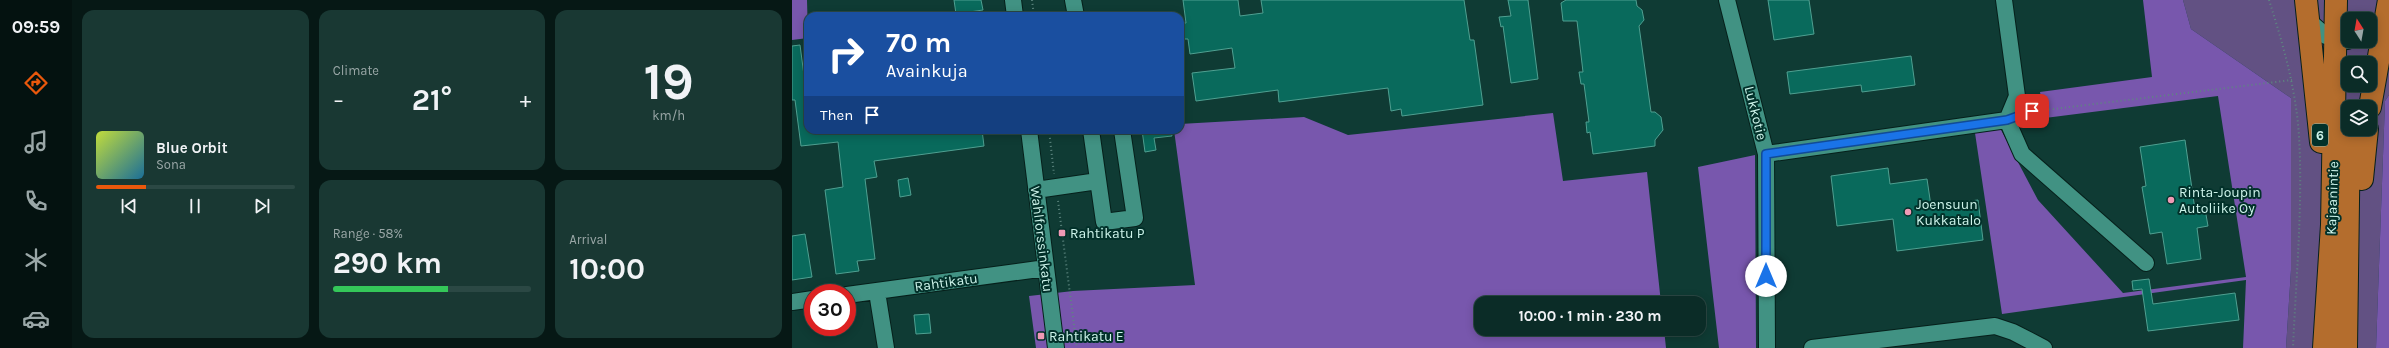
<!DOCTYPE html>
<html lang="en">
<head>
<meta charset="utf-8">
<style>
  body { margin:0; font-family:Karla,sans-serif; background:#193833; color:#f1f3f6; height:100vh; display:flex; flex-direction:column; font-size:15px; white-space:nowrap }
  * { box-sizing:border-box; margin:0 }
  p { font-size:13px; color:#9aa7a7 }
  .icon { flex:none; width:22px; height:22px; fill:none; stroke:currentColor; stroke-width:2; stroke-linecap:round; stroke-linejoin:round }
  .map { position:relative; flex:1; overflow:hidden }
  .details { display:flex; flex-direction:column; gap:10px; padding:10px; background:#061815; width:720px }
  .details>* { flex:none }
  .hud { position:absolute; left:12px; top:12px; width:380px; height:122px; border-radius:12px; box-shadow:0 2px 10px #0003,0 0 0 1px #2b4844; background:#1a4fa0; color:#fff; overflow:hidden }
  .needle { width:26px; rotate:349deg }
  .tools { position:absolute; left:1549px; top:12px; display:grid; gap:8px }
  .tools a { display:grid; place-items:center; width:36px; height:36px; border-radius:8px; background:#0b2c27; box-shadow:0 2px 10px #0003,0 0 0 1px #2b4844; font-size:20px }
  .speed { position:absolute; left:12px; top:284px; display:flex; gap:8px; font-size:20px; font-weight:700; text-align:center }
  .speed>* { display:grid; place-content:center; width:52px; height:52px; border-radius:50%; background:#0b2c27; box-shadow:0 2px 10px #0003,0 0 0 1px #2b4844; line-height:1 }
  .speed .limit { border:6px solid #d22; background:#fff; color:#111 }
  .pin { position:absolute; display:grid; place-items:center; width:34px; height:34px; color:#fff; margin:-17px; border-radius:8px; box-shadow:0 2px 6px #0006 }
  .me { position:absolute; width:44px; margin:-22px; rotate:0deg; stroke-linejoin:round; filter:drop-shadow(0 0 3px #0008) }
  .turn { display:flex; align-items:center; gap:14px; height:84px; padding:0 16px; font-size:18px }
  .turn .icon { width:52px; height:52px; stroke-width:2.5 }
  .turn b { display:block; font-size:28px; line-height:34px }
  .then { display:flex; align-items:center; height:38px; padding:0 16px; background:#0003; gap:8px; font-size:15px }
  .big { font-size:30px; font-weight:700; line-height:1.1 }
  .details .card { flex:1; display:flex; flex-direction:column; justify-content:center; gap:6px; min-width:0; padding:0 14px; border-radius:12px; background:#193833 }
  .details .dial { align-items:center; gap:0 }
  .dial b { font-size:52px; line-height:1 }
  .song { display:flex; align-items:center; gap:12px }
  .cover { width:48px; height:48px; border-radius:6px; background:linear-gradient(135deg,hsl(70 70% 55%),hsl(200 70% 35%)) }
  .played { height:4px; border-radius:2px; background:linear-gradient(90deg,#ea580c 25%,#2b4844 25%) }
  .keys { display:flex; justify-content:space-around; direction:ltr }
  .heat { display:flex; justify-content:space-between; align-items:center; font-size:22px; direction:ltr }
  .charge { height:6px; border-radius:3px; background:linear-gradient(90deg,#34c759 58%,#2b4844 0) }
  .details .tiles { flex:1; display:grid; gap:10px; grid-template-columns:repeat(3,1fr) }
  .card:first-child { grid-row:span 2 }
  .trip { position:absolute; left:682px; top:296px; width:232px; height:40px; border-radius:12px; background:#0b2c27; box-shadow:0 2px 10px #0003,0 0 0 1px #2b4844; font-weight:700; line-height:40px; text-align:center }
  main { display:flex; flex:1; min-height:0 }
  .tabs { display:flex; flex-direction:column; width:72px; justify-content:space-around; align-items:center; background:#041210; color:#9aa7a7 }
  .tabs .icon { width:28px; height:28px }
  .tabs .current { color:#ea580c }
  .tabs b { font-size:18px; color:#f1f3f6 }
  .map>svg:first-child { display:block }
</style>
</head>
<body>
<main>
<nav class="tabs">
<b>09:59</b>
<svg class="icon current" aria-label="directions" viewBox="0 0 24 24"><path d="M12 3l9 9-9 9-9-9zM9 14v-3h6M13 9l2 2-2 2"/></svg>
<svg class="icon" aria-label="music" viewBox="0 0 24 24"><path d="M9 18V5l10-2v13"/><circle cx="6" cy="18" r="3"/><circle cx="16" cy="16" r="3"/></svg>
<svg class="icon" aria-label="phone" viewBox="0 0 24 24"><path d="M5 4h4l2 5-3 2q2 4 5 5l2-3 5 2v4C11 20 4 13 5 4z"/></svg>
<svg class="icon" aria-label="climate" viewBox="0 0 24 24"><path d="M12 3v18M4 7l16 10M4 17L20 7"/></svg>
<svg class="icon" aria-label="car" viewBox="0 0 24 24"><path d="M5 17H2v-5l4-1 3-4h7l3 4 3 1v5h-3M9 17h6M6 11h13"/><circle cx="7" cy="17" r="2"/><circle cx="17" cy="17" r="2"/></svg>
</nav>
<section class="details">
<div class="tiles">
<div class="card">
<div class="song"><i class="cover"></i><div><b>Blue Orbit</b><p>Sona</p></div></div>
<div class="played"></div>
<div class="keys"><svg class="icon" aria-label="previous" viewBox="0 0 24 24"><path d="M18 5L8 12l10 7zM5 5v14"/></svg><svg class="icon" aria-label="pause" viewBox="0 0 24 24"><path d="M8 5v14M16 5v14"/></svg><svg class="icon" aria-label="next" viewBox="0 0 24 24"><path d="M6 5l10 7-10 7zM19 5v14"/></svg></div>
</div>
<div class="card"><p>Climate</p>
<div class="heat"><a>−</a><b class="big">21°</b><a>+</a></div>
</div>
<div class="card dial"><b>19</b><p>km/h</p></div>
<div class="card"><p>Range · 58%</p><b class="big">290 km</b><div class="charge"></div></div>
<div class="card"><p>Arrival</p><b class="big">10:00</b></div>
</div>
</section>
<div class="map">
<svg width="1597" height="348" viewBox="0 0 1597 348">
  <rect width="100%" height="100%" fill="#0f3b34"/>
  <!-- green -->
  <path fill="#625183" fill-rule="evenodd" d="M1391,0H1597V95L1593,101L1584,348H1494L1499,270V98L1399,29ZM1556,19H1578V41H1556ZM1556,63H1578V85H1556ZM1556,107H1578V129H1556Z"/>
  <!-- forest -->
  <path fill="#7857ad" d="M0,0H15L16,38L0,40Z
    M1351,0H1391L1399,29L1499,98V270L1494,348H1451L1454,280L1210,314L1183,133L1208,128L1246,200L1331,293L1454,277L1426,96L1253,118L1248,92L1360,77Z
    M1597,95V348H1584L1593,101Z
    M761,113L771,181L855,172L869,303H689V329H872L874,348H244L237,296L281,291L403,285L382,130H388V124L512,117L556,135Z
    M963,155L964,348H927L906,167Z"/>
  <!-- building -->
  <path fill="#096a5c" stroke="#4fa091" d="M162,0H189L191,10L164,14Z
    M391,0H446L448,16L471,13L469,0H672L678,40H682L691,105L610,116L609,109L599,111L596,88L487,102L486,90L404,101L400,73L443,68L440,48L398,54L396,39H392L390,23H394Z
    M716,0H736L746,79L719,83L711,26L709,27L707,17L719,16Z
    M774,0H844L845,6L850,10L852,20L847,26L859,112H863L869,117L871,130L863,140V146L801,154L798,132L795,133L794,122H797L792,84H789L787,72H791L785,21H771L769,3Z
    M976,0H1017L1022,34L982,40Z
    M8,45L13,83L16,82V130H190L192,146L82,161L85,177L73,179L83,259L65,261L67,271L44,274L33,190L51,187L46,142L9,146L3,100H0V46Z
    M1119,56L1123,85L1070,92L1069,85L998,94L995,72Z
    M350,130H379L380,136L362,138L364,150L353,152Z
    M1393,140L1403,210L1413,209L1416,226L1405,228L1409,259L1375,264L1370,232L1358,234L1350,187L1354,186L1348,147Z
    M1096,168L1098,184L1135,179L1139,206L1186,200L1191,240L1105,251L1101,219L1045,226L1039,176Z
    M116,178L119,195L108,197L106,180Z
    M13,234L20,277L0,280V236Z
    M1357,279L1361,304L1443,293L1447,320L1356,331L1350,289L1341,290L1340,281Z
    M137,314L139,333L124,334L122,315Z"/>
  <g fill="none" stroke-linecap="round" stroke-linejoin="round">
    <!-- minor casing -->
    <g stroke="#06201b" stroke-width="18">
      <path id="minor" d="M221,0L223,16
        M281,0L284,16
        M935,0L974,154L975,348
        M1212,0L1225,96L1215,120L1230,154L1354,263
        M1517,21L1534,36L1556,41
        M237,130L264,348
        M299,130L312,222L343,218L330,130
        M974,154L1215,120L1240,111
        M244,190L306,181
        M85,292L94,348
        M55,295L254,268
        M0,302L21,299
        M1020,348L1203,326L1221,332L1252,348"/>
    </g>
    <!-- highway casing -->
    <g stroke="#06201b" stroke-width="24">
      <path id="highway" d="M1514,0L1529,142
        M1578,107L1597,0
        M1570,179L1575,129
        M1532,348L1540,225L1544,0
        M1554,348L1557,129"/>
    </g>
    <!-- path -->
    <path stroke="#5e8780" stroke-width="2" stroke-dasharray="1 3" stroke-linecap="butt" d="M240,0L242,16
      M1477,0C1491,44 1504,89 1507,136C1511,206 1504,278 1501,348
      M1253,110L1500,80
      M257,130L262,174
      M266,201L285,348"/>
    <!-- minor -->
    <use href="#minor" stroke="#419283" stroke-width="16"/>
    <!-- highway -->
    <use href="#highway" stroke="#b46d2d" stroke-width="22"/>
  </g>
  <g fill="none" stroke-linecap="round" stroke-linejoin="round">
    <!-- route casing -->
    <g stroke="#114b97" stroke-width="10">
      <path id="route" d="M974,276V154L1215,120L1240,111"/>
    </g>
    <!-- route -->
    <use href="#route" stroke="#1a73e8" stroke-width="7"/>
  </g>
  <!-- markers -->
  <g fill="#f09ab5" stroke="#02312a" stroke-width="1.5">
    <circle cx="1379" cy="200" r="4"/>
    <circle cx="1116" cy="212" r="4"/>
    <rect x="266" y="229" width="8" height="8" rx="2"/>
    <rect x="245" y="332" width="8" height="8" rx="2"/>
  </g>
  <g text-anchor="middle" stroke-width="4" stroke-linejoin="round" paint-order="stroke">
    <!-- shield labels -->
    <rect fill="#02312a" stroke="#91bab1" stroke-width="1" x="1520" y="124" width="16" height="22" rx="3"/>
    <g font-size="13" font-weight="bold" fill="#cef4eb">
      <text x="1528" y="140">6</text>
    </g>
    <!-- street labels -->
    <g font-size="14" fill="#cef4eb" stroke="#02312a">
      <text transform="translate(964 113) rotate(76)" y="5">Lukkotie</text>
      <text transform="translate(1540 198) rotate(-88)" y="5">Kajaanintie</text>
      <text transform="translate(250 239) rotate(83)" y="5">Wahlforssinkatu</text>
      <text transform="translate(154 282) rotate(-8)" y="5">Rahtikatu</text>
    </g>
    <!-- poi labels -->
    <g font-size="14" fill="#cef4eb" stroke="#02312a" text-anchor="start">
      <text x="1387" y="197">Rinta-Joupin<tspan x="1387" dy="16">Autoliike Oy</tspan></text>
      <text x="1124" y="209">Joensuun<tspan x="1124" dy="16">Kukkatalo</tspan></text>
      <text x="278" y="238">Rahtikatu P</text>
      <text x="257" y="341">Rahtikatu E</text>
    </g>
  </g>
</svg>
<div class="tools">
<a><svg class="needle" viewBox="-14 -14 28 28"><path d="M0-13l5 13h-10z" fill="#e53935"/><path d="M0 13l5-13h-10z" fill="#9aa7a7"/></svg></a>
<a><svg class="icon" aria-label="search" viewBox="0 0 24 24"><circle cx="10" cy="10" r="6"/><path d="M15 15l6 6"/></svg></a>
<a><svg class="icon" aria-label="layers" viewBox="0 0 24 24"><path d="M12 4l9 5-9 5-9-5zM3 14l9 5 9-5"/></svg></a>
</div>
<div class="speed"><div class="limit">30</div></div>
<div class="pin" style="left:1240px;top:111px;background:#d93025"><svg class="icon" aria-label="arrive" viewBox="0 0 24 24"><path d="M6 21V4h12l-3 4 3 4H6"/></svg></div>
<svg class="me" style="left:974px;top:276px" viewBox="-20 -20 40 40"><circle r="19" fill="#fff"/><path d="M0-13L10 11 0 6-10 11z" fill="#1a73e8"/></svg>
<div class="trip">10:00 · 1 min · 230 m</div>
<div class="hud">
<div class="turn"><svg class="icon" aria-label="right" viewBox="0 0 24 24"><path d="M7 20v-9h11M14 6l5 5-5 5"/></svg><div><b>70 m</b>Avainkuja</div></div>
<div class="then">Then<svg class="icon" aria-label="arrive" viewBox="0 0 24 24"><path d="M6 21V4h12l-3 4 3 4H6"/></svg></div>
</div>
</div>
</main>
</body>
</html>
